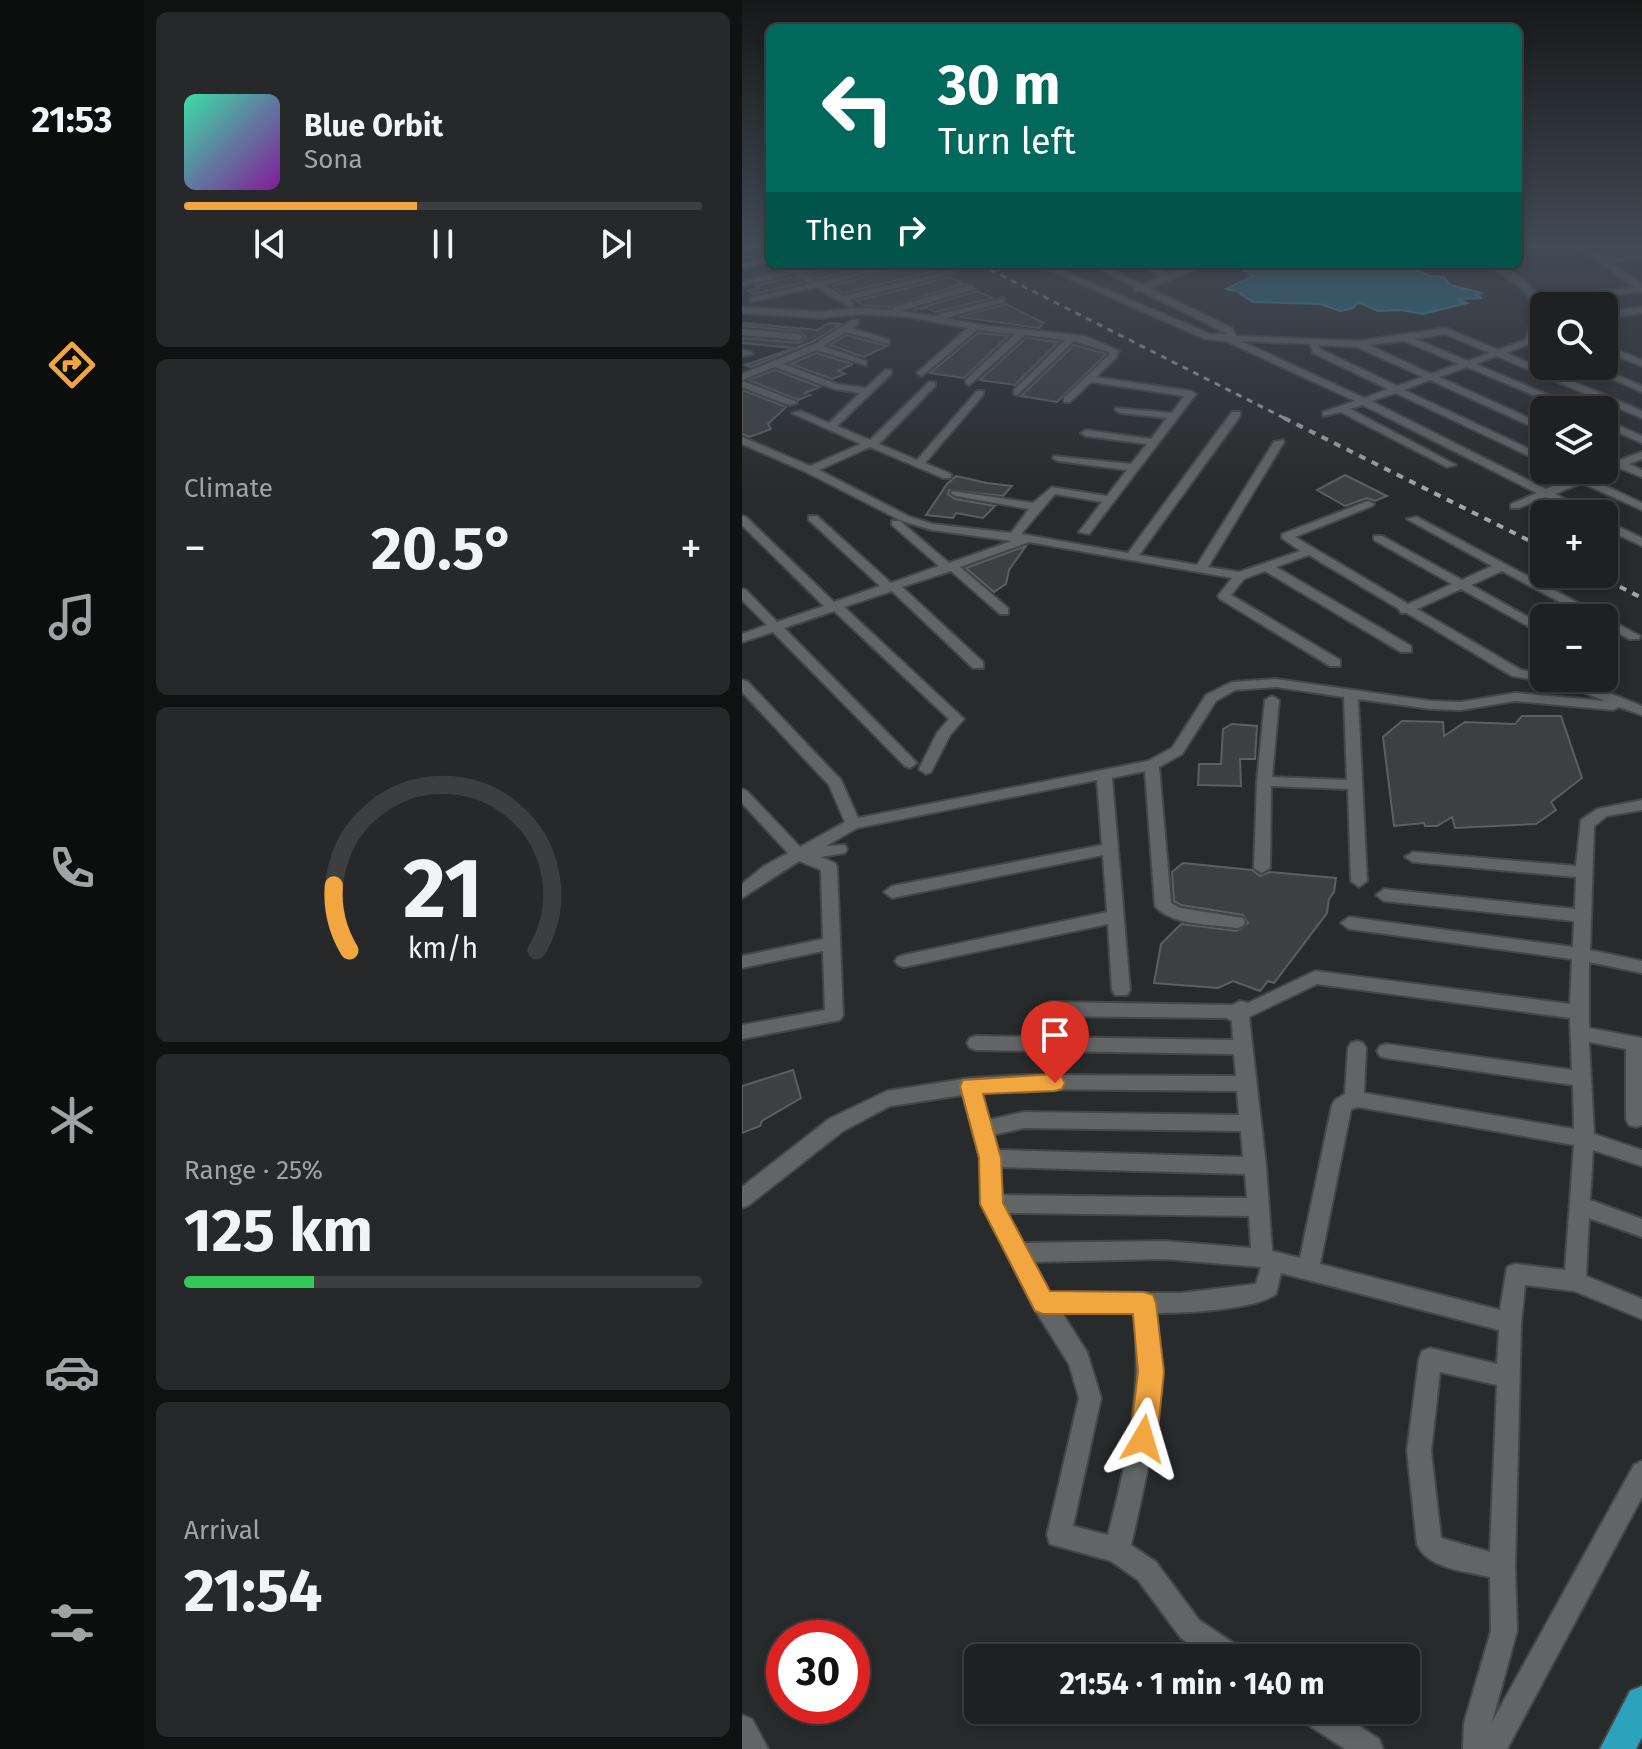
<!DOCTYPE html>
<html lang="en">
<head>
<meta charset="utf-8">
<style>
  body { margin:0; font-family:"Fira Sans",sans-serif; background:#26282a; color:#f1f3f6; height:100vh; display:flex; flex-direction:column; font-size:30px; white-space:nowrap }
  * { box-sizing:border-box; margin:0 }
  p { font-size:26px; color:#a1a3a5 }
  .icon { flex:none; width:44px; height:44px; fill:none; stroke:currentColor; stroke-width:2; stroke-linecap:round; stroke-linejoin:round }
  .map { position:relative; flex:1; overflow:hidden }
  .details { display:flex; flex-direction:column; gap:12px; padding:12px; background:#101212; width:598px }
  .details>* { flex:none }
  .guide { position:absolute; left:24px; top:24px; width:756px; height:244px; border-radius:12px; box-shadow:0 4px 12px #0003,0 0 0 2px #3c3e3f; background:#00695c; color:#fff; overflow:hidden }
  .tools { position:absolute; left:788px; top:292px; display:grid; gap:16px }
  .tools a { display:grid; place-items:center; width:88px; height:88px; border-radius:12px; background:#1e2021; box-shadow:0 4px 12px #0003,0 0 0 2px #3c3e3f; font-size:40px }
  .speed { position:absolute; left:24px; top:1620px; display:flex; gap:16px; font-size:40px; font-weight:700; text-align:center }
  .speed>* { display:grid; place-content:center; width:104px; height:104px; border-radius:50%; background:#1e2021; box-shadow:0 4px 12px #0003,0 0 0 2px #3c3e3f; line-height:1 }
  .speed .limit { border:12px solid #d22; background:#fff; color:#111 }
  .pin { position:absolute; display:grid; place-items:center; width:68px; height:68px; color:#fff; margin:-82px -34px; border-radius:50% 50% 50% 0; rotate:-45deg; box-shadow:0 0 8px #0007 }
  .pin .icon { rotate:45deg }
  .me { position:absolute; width:88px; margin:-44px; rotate:7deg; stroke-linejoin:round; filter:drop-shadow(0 0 6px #0008) }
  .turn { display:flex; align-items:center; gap:28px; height:168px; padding:0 40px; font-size:36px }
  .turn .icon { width:104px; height:104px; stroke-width:2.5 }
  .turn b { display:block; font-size:56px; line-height:68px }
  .then { display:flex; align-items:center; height:76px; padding:0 40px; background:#0003; gap:16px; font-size:30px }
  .big { font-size:60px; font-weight:700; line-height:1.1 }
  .details .card { flex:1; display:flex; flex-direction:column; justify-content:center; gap:12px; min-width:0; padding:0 28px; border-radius:12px; background:#26282a }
  .details .dial { align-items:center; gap:0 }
  .dial svg { height:208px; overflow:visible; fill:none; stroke:#3c3e3f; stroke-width:7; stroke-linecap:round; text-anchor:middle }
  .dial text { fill:#f1f3f6; stroke:none }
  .song { display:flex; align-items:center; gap:24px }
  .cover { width:96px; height:96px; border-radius:12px; background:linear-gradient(135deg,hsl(160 70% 55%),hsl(290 70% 35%)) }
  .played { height:8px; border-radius:4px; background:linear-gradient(90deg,#f1a640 45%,#3c3e3f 45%) }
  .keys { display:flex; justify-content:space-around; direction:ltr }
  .heat { display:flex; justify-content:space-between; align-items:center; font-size:44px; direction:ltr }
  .charge { height:12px; border-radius:6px; background:linear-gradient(90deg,#34c759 25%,#3c3e3f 0) }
  .trip { position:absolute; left:222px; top:1644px; width:456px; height:80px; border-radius:12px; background:#1e2021; box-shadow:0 4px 12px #0003,0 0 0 2px #3c3e3f; font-weight:700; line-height:80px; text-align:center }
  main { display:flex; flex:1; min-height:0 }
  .menu { display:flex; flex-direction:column; width:144px; justify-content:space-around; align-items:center; background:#0c0d0d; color:#a1a3a5 }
  .menu .icon { width:56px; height:56px }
  .menu .selected { color:#f1a640 }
  .menu b { font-size:36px; color:#f1f3f6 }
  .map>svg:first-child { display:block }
</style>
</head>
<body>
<main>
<nav class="menu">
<b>21:53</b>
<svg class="icon selected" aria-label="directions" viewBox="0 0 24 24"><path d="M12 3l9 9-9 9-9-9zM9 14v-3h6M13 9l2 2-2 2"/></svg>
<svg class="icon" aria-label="music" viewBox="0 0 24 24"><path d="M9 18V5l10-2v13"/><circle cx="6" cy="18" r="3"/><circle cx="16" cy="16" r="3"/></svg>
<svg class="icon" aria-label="phone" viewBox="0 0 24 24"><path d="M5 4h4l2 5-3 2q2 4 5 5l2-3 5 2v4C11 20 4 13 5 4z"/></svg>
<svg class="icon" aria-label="climate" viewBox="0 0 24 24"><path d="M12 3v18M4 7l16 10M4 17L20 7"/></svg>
<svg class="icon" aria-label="car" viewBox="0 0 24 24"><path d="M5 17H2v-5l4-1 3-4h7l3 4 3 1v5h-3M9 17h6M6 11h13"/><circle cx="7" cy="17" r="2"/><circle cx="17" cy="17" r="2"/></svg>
<svg class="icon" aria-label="filters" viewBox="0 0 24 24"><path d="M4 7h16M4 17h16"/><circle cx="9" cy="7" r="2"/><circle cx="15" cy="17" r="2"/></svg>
</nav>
<section class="details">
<div class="card">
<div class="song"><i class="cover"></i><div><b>Blue Orbit</b><p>Sona</p></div></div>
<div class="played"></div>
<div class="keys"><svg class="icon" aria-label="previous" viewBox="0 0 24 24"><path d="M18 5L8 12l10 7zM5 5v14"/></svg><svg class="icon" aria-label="pause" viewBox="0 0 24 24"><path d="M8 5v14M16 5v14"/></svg><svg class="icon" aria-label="next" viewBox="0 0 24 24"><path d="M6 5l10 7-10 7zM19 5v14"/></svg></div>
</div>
<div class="card"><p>Climate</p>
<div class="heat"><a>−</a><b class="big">20.5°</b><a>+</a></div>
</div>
<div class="card dial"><svg viewBox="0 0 100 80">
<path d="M14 69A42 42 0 1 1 86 69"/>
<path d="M14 69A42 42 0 0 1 8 44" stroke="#f1a640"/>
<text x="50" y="56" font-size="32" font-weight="700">21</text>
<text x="50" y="72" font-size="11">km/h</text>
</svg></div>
<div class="card"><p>Range · 25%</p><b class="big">125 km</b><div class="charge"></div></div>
<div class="card"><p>Arrival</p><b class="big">21:54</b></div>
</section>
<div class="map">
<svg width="900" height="1749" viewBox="0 0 900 1749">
  <rect width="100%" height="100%" fill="#282b2c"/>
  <!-- water -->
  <path fill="#13839f" stroke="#4e9cb0" stroke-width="2" d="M503,264H672V269L688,276L702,277L708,285L740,293L734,295L740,298L715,299L725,303L681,314L660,310L636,311L616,302L611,308L598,311L578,304L511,302L494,291L484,289L511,276L495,267Z"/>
  <!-- building -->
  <path fill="#3d4041" stroke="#5b5f60" stroke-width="2" d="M90,264H137L77,279L67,273Z
    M167,264H178L194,271L101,293L90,286Z
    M51,277L60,283L11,294L6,291L17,288L13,286Z
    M208,277L221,284L148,307L120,305L114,301Z
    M235,291L251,298L194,312L185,308L171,310Z
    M264,304L302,323L297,328L217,317Z
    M0,323L75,330L87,323L99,324L72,341L9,367L3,365L52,348L0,343V338L57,343L64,337L57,331L0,326Z
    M236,333L266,336L222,378L188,373Z
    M104,335L145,346L122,357L88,345Z
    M284,338L316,342L273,385L238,380Z
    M332,345L364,354L315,402L279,396Z
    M74,353L110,364H111L96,371L103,374L90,379L49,364Z
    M33,370L78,387L63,393L68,395L56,400L7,380Z
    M0,390L44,407L26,424L29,429L8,437L0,434Z
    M603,475L645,496L633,501L625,498L603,506L575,490Z
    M214,476L245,483L270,486L261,496L207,490L206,494L213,499L253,506L241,518L214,513L211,518L184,515L205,484Z
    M284,546L267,570L264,584L252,592L224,568Z
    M780,716H819L840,778L809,802L814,810L794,824L713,828L710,817L695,826H683L682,823L652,826L641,737L660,721L701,722L702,736L723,722L773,724Z
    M490,724L515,726L513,759H498L499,786L456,785L457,764H479L481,729Z
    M441,863L510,870L518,876L528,872L594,878L592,892L587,899L585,913L532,983L526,981L518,991L491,981L476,988L412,983L419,944L439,924L495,931L506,923L501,915L439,905L432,901L430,872Z
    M51,1070L59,1098L20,1121L18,1126L0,1133V1086Z"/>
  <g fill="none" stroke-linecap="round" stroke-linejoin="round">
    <!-- street casing -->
    <g stroke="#444748" stroke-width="4">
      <path id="street" d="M0,248H11L0,252Z
        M838,248H848L860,257L900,255V259L866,261L900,284V292L798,301L799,313L792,342L764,353L900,411V418L755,356L734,364L841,410H827L725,367L697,377L802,425V432L688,380L662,390L802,456V463L654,393L629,401L804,489L831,478L817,470H831L840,475L865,468V472L849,479L900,503V510L840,483L813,494L851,514H836L804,497L777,508H769V504L795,493L621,405L608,409L714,465L705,467L599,412L581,416V412L613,401L484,341L463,339L294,264H305L468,334H486L399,291H393V287L347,264H357L400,285L419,277L397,264H407L426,274L446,267V264H454L453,270L407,288L490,328L494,336L617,341L704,328L756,350L783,340C802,290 779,289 744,264C764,264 786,280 796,296L894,288ZM703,334L748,353L726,361L673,339ZM499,341L568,344L571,353L646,389L622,398ZM662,341L717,364L689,374L627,345ZM577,345L615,347L681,377L655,386L578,349Z
        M25,257H28V261L0,268V264Z
        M36,264H46L54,269L87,264L60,272L76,282L150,264H164L82,285L101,296L208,271L212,273L107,300L112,304L108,307L74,287L8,302V298L68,284L51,274L0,286V282L45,271Z
        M230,285L233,289L157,311L192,316L262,298V302L203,318L239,325L343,336L377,351L374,358L354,377L449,391L454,394L347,534L337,532L360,502L313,494L279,534L386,553L490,412H498V416L397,555L455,565L532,442L541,440L542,442L466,567L497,572L558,551L540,538V534L626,501L632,504L630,506L553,537L666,604L710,584L632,540V536H640L720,580L750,566L665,519L675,517L898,636L897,639H887L862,625V618H848L760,571L729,585L802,626V635L719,589L675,609L779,670L802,674V678L832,679L900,706V715L877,707L871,710L773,701L719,710L689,709L616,699L625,881L617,887L609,881L606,789L529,786L528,868L520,873L512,868L515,781L523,700L530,696L537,700L530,777L605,780L602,697L534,687L493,690L474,701L440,754L417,767L429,903L438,908L501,918L503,922L501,926L495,928C471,924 429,926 413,906L403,771L370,778L388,990L385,995H373L370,990L366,924L162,967L156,965L153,961L156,957L162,955L365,912L361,855L150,898L142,892L150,886L360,845L355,780L115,828L84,846L103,845L105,849L103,853L78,857L93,863L95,867L101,1015L98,1020L0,1039V1025L83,1010L81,951L0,968V956L81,939L79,870L57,861L0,898V884L22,866L46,853L0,803V789L5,791L58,847L103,822L87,785L0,692V680L5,681L99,780L116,818L406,761L430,748L464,695L490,682L534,679L689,701L719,702L773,693L863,701L824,685L770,676L665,613H659L657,609L567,555L534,567L669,646V652H659L523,571L502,579L489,595L598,660V666H588L478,599L476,596L490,578L287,542L218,567L266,608V614H258L209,571L160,587L241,662V668H231L150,591L102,607L222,719L208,735L189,772L184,774L177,769L195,733L207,719L92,611L42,628L175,763L168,768L163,766L31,632L0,642V634L25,625L0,600V589L4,590L35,622L82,606L0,525V516L4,517L92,602L138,586L67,520V516H75L149,583L197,566L150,525V521H158L207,563L270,541L190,530L160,521L64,472L0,444V437L68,466L119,444L50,413L59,411L87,423L118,393L92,389L33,367L0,380V374L73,344L110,320H116V324L110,328L147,340V344L104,332L81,346L124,361V365L74,350L41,364L95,384L124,388L143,370H149V374L95,426L128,440L187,382H193V386L137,444L175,460L235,391H241V395L183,463L209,474V478H201L128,447L77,470L168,517L191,524L269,533L287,509L214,496L209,493L210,491L291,503L310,487L365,496L385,470L316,461L311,458L312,456L389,464L405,444L344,436L339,433L344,430L409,439L425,418L378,413L373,410L374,408L430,413L442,396L349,382L328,402H322V398L367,355V352L332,341L275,395L272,394V390L323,340L283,335L227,385L224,384V380L273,334L235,330L180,376L175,373L177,371L226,328L167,317L120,314L78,318L0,313V307L78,312L120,308L151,310V307Z
        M900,307V313L862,318V312Z
        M0,329L57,334L61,337L57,340L0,335Z
        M862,345L900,360V366L862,351Z
        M0,350L9,352L11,354L0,356Z
        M840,366H853L900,386V392Z
        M0,381L53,401L55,403L47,405L0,387Z
        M862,419L900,436V443L862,426Z
        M900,452V459L887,464L900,470V477L877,468H868V464L862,461V454L878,460Z
        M862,520L900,538V546L862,528Z
        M900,800V810L865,816L852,826L848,950L900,961V973L847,962V1028L900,1038V1125L894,1127L887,1125L884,1119V1049L847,1042L852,1134L900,1150V1166L851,1150L848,1200L900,1219V1237L847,1218L844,1276L900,1299V1319L832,1291L783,1285L779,1323L773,1568L775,1631L750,1722L892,1465L900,1461V1497L765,1749H721L722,1723L749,1631L748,1577C724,1571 685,1569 675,1544L665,1451L677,1359L680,1351L688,1348L755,1364L757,1330L539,1273L534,1294C512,1310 443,1313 414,1313C424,1393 407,1467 389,1545L414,1562L457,1620L500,1649L504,1658H468L439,1638L396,1580L369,1561L308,1544L305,1535L337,1398L327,1364L293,1310L240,1204L238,1158L221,1095L148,1106L101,1131L7,1205L0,1208V1187L87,1119L145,1091L228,1078L281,1075L494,1076L492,1054L234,1050L228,1048L225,1043L228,1038L234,1036L491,1040L490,1021L485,1018L309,1016L303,1014L300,1009L303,1004L309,1002L491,1005L498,1001L506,1003L573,971L828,1004L830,959L607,929L599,923L607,917L831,947L832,921L642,901L634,895L642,889L833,909L834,877L671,862L663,857L671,852L834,866L839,820L855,809ZM575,984L828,1018L830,1070L644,1044L638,1046L635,1051L638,1056L644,1058L831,1085L832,1129L622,1093L624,1048L621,1043L615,1041L609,1043L606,1048L603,1094L593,1100L590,1105L558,1258L530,1251L524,1166L507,1017ZM281,1089L495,1091L497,1115L282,1112L247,1120L239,1093ZM616,1107L832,1145L823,1270L773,1264L765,1267L758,1310L578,1264L609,1109ZM282,1128L499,1131L501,1157L256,1150L251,1135ZM258,1167L503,1174L505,1198L260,1195ZM265,1213L507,1216L509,1248L422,1241L281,1243ZM422,1259L519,1267L514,1284L439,1293H307L291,1262ZM320,1313H392C401,1390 385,1461 366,1535L331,1526L359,1398L345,1352ZM698,1372L755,1385L748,1552L699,1538L689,1451Z
        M556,1710H593L637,1739L641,1749H603L559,1720Z
        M0,1715L10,1719L26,1749H0Z"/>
    </g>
    <!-- primary casing -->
    <g stroke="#444748" stroke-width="4">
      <path id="primary" d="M900,1686V1737L894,1749H858L888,1691Z"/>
    </g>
    <!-- street -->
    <use href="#street" fill="#626566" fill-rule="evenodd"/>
    <!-- primary -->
    <use href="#primary" fill="#2ba3bd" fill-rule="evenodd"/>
    <!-- rail-far1 -->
    <path stroke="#a3a5a6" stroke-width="3" stroke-dasharray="6 6" stroke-linecap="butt" d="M237,264L546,420"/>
    <!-- rail -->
    <path stroke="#a3a5a6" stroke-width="4" stroke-dasharray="7 7" stroke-linecap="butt" d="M542,418L802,548
      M853,574L900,598"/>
  </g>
  <!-- sky -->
  <linearGradient id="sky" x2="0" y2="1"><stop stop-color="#161818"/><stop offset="0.5" stop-color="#424a56"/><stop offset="1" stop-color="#424a56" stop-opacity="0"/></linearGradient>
  <rect width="900" height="493" fill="url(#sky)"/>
  <!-- route -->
  <path fill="#f1a640" stroke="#9d6c2a" stroke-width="2" d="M313,1074L320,1077L323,1083L320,1089L313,1091L241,1094L259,1158L261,1203L308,1291L402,1292L411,1295L414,1303L422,1372L415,1439L411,1448L401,1452L392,1448L388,1439L396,1372L391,1314H301L293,1311L238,1204L237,1158L218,1086L221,1080Z"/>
</svg>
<div class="tools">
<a><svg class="icon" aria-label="search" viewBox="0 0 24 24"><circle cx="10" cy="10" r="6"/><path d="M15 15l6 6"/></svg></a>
<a><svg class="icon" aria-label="layers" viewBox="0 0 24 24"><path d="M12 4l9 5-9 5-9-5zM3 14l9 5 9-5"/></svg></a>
<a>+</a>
<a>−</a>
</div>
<div class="speed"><div class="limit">30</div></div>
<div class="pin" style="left:313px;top:1083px;background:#d93025"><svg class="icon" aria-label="arrive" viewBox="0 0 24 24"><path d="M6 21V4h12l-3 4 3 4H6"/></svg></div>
<svg class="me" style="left:401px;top:1439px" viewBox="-20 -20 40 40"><path d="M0-17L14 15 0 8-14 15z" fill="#f1a640" stroke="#fff" stroke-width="4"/></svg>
<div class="trip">21:54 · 1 min · 140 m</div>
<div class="guide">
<div class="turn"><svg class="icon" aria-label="left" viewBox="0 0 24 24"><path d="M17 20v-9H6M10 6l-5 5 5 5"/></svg><div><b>30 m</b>Turn left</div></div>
<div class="then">Then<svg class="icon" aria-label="right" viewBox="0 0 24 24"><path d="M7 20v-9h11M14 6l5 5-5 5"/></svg></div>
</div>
</div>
</main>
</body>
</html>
